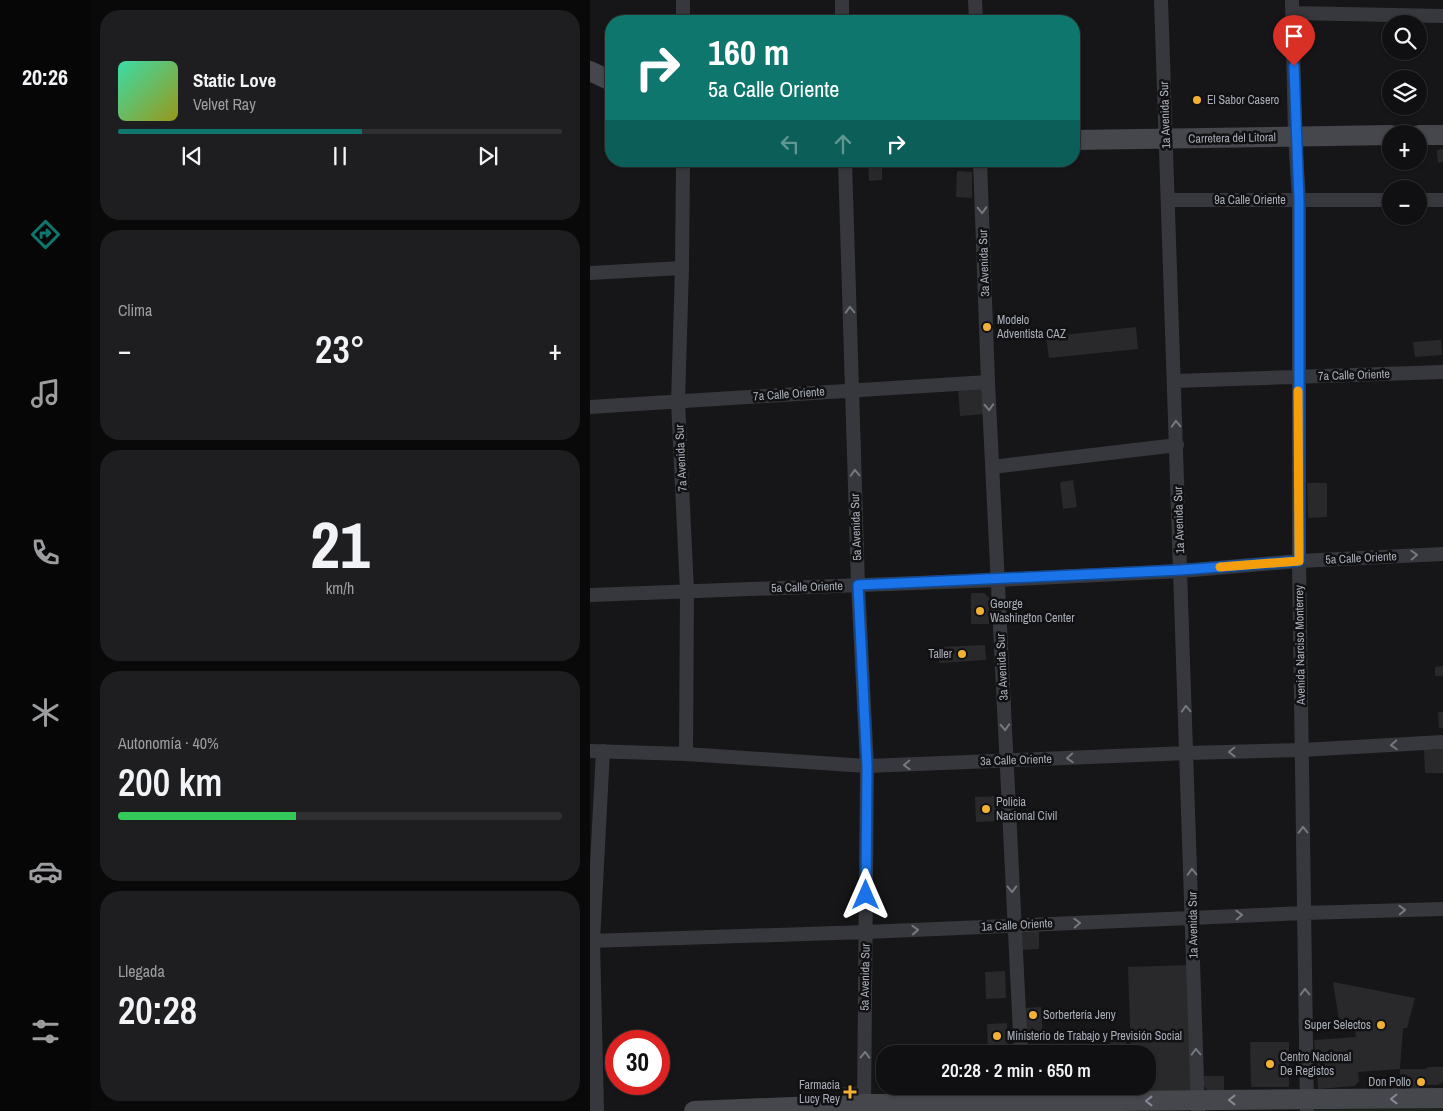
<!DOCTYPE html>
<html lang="es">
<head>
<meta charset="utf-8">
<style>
  body { margin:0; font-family:"Archivo Narrow",sans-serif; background:#1e1e20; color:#f1f3f6; height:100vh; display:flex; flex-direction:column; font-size:19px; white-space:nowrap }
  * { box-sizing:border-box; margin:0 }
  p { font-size:16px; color:#9c9d9f }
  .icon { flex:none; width:28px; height:28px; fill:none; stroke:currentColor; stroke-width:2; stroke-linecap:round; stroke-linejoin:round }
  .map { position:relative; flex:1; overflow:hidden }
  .side { display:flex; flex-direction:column; gap:10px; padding:10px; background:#09090a; width:500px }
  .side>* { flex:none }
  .top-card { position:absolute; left:15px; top:15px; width:475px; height:152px; border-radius:20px; box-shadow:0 1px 4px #0004,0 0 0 1px #303032; background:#0f766e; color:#fff; overflow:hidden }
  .fabs { position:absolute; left:792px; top:15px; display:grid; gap:10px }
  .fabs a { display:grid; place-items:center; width:45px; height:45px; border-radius:50%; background:#101012; box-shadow:0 1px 4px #0004,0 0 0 1px #303032; font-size:25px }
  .speed { position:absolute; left:15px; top:1030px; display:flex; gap:10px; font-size:25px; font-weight:700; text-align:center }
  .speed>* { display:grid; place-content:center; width:65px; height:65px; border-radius:50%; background:#101012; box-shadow:0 1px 4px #0004,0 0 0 1px #303032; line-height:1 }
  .speed .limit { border:8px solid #d22; background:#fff; color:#111 }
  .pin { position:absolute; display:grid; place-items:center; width:42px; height:42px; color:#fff; margin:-51px -21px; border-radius:50% 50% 50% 0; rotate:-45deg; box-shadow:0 0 5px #0007 }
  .pin .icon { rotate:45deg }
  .me { position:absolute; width:55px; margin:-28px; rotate:0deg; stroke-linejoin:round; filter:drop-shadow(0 0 4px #0008) }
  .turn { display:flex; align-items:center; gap:18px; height:105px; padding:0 20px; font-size:22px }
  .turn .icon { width:65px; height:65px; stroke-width:2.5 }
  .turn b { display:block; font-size:35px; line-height:42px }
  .lanes { display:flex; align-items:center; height:48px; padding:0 20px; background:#0003; justify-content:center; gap:25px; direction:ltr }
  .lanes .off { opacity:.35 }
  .big { font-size:38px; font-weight:600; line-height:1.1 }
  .side .tile { flex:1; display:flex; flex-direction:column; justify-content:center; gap:8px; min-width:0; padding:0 18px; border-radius:20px; background:#1e1e20 }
  .side .dial { align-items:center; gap:0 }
  .dial b { font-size:65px; line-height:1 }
  .song { display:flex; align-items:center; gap:15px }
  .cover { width:60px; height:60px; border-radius:8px; background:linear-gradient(135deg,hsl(160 70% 55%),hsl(60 70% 35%)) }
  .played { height:5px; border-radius:2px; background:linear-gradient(90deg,#0f766e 55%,#303032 55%) }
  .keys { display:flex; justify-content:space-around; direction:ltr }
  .heat { display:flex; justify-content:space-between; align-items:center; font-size:28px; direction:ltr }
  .charge { height:8px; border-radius:4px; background:linear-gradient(90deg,#34c759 40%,#303032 0) }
  .trip { position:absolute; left:286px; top:1045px; width:280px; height:50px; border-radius:20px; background:#101012; box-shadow:0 1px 4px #0004,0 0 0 1px #303032; font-weight:600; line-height:50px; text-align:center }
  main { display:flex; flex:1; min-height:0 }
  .tabs { display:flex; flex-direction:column; width:90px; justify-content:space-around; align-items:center; background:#060607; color:#9c9d9f }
  .tabs .icon { width:35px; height:35px }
  .tabs .selected { color:#0f766e }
  .tabs b { font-size:22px; color:#f1f3f6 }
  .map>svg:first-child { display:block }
</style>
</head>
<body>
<main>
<nav class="tabs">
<b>20:26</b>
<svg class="icon selected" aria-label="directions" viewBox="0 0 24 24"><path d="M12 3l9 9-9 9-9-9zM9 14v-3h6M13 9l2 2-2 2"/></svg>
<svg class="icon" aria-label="music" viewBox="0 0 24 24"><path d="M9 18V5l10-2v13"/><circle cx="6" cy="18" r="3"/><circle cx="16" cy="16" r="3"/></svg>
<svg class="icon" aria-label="phone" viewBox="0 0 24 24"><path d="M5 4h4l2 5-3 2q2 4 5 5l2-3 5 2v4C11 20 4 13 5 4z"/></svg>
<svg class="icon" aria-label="climate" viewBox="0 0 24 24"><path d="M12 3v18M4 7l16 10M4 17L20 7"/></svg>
<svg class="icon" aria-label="car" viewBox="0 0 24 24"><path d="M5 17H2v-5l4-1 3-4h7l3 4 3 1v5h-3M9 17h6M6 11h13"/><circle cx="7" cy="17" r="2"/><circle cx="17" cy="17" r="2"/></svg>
<svg class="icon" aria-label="filters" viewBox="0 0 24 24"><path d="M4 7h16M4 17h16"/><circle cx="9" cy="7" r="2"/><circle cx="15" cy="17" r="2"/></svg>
</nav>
<section class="side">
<div class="tile">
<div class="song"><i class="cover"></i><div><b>Static Love</b><p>Velvet Ray</p></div></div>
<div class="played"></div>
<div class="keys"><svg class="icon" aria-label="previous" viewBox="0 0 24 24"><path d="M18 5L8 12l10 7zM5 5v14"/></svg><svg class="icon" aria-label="pause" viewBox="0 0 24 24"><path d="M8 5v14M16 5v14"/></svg><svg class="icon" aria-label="next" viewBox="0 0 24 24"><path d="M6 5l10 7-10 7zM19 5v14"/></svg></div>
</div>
<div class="tile"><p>Clima</p>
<div class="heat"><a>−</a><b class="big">23°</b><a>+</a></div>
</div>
<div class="tile dial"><b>21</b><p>km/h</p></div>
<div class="tile"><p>Autonomía · 40%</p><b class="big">200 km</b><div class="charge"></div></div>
<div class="tile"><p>Llegada</p><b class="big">20:28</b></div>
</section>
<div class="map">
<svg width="853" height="1111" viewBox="0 0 853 1111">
  <rect width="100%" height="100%" fill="#161618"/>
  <!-- green -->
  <path fill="#1c231d" d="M853,1107V1111H725V1108Z"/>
  <!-- building -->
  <path fill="#29292c" d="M853,149V162L848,163L847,150Z
    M278,163H292V180L279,181Z
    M367,171L382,172V198L366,197Z
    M546,327L548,349L459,358L456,337Z
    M851,340L852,355L825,357L823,342Z
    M392,385L395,414L370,416L368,387Z
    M483,480L487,507L473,509L470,482Z
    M717,483H737V517L718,518Z
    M381,593H394L399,598V624H381Z
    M395,645L396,660L349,663L348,647Z
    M853,666V676H845V667Z
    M848,712H853V728H849Z
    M853,749V773H835L834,750Z
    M407,796L408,821L386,822L385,797Z
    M431,925H449V949L432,950Z
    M599,965L603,1092L542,1094V1086H558V1054H541L538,967Z
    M415,971L416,998L396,999L395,972Z
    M743,982L825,998L817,1028H813L810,1069L768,1072L769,1081L765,1086L728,1089L724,1040L766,1037L763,1021L749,1020Z
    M451,1007L453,1036L436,1037L434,1008Z
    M417,1023L418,1054H398L397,1024Z
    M536,1040V1054H520V1041Z
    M660,1042H699V1087H661Z
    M838,1067H853V1082L848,1085H835L833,1088H810V1069H835Z
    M614,1076H634V1091H618L614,1086Z
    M521,1086H537V1092H521Z
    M252,1087H267V1096L253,1100Z"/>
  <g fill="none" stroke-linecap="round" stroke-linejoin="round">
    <!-- street -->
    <path stroke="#37383d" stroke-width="14" d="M252,0V21
      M385,0L386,21
      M571,0L608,1111
      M702,0L705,136L709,200V561L717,1111
      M703,13L853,16
      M93,21V0
      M93,161L92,268L88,402L97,591L96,754
      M255,161L268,585L277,766L274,1111
      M390,161L398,382L431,1054
      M578,200H801
      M829,200H853
      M0,273L92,268
      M585,381L853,372
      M0,407L398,382
      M402,467L587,445
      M0,595L407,580L591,571L709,561L853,554
      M0,751L96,754L277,766L598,753L712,750L853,742
      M0,941L276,932L714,913L853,909
      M433,1086L434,1111
      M7,1111L3,941L13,751"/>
    <!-- secondary -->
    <path stroke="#45474d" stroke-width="20" d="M0,71L21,81
      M829,135H853
      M484,140L801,135
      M104,1111L274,1104H434L529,1101L853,1098"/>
  </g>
  <!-- one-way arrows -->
  <defs><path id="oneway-chevron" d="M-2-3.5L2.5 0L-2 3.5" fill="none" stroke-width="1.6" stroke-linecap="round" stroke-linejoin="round" transform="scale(1.25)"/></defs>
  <g stroke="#757881">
    <use href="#oneway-chevron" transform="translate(392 210) rotate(88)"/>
    <use href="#oneway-chevron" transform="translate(260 310) rotate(-92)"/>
    <use href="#oneway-chevron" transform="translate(399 407) rotate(87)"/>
    <use href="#oneway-chevron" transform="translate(586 424) rotate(-92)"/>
    <use href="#oneway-chevron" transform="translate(265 473) rotate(-92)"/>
    <use href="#oneway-chevron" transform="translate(824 555) rotate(-3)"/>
    <use href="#oneway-chevron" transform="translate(596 709) rotate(-92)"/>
    <use href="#oneway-chevron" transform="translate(415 727) rotate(87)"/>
    <use href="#oneway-chevron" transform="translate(804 745) rotate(177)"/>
    <use href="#oneway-chevron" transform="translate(642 752) rotate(179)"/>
    <use href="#oneway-chevron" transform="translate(480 758) rotate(177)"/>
    <use href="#oneway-chevron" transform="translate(317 765) rotate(178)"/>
    <use href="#oneway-chevron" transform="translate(713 830) rotate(-91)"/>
    <use href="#oneway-chevron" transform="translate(602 872) rotate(-92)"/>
    <use href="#oneway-chevron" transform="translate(422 889) rotate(88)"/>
    <use href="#oneway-chevron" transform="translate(812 910) rotate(-2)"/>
    <use href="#oneway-chevron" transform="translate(649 915) rotate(-2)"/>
    <use href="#oneway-chevron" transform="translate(487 923) rotate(-3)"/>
    <use href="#oneway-chevron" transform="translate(325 930) rotate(-2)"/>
    <use href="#oneway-chevron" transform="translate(715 992) rotate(-91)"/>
    <use href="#oneway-chevron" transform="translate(606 1052) rotate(-92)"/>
    <use href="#oneway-chevron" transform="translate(275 1055) rotate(-89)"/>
  </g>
  <g stroke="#858993">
    <use href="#oneway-chevron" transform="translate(804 1099) rotate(179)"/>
    <use href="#oneway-chevron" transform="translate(642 1100) rotate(-180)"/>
    <use href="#oneway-chevron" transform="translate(559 1101) rotate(180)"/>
  </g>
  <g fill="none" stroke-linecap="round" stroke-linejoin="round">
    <!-- route casing -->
    <g stroke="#114b97" stroke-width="12">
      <path id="route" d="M276,895L277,766L268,585L591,570L709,561V200L704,66"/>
    </g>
    <!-- route -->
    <use href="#route" stroke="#1a73e8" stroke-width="9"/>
    <!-- slow -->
    <path stroke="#f59e0b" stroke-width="9" d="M630,567L709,561L708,391"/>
  </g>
  <!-- markers -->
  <g fill="#f2b134" stroke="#111113" stroke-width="2">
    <circle cx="607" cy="100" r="5"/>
    <circle cx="397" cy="327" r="5"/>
    <circle cx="390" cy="611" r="5"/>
    <circle cx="372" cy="654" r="5"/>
    <circle cx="396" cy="809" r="5"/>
    <circle cx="443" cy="1015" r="5"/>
    <circle cx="791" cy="1025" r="5"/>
    <circle cx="407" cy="1036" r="5"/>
    <circle cx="680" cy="1064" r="5"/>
    <circle cx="831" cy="1082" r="5"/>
    <path d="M257.5 1084.5h5v5h5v5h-5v5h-5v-5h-5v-5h5z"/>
  </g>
  <g text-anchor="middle" stroke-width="5" stroke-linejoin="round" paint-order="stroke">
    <!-- poi labels -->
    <g font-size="12" fill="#a8adb8" stroke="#111113" text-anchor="start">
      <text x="617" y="104">El Sabor Casero</text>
      <text x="407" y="324">Modelo<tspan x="407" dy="14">Adventista CAZ</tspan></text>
      <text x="400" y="608">George<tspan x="400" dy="14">Washington Center</tspan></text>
      <text x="362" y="658" text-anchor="end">Taller</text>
      <text x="406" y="806">Policia<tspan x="406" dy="14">Nacional Civil</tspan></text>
      <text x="453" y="1019">Sorbertería Jeny</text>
      <text x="781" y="1029" text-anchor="end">Super Selectos</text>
      <text x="417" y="1040">Ministerio de Trabajo y Previsión Social</text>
      <text x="690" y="1061">Centro Nacional<tspan x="690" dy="14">De Registos</tspan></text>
      <text x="821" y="1086" text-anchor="end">Don Pollo</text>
      <text x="250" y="1089" text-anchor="end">Farmacia<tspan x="250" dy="14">Lucy Rey</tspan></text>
    </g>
    <!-- street labels -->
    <g font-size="12" fill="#a8adb8" stroke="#111113">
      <text transform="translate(575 115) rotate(-92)" y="4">1a Avenida Sur</text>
      <text transform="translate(642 138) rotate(-1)" y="4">Carretera del Litoral</text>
      <text x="660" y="204">9a Calle Oriente</text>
      <text transform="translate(394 263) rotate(-92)" y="4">3a Avenida Sur</text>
      <text transform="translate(764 375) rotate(-2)" y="4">7a Calle Oriente</text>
      <text transform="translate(199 394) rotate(-4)" y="4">7a Calle Oriente</text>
      <text transform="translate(91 458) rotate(-93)" y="4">7a Avenida Sur</text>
      <text transform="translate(589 520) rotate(-92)" y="4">1a Avenida Sur</text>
      <text transform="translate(266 527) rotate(-92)" y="4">5a Avenida Sur</text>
      <text transform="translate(771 558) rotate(-3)" y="4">5a Calle Oriente</text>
      <text transform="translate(217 587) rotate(-2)" y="4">5a Calle Oriente</text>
      <text transform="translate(710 645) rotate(-91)" y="4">Avenida Narciso Monterrey</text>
      <text transform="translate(412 667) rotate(-93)" y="4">3a Avenida Sur</text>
      <text transform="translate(426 760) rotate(-2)" y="4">3a Calle Oriente</text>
      <text transform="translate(427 925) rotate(-3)" y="4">1a Calle Oriente</text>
      <text transform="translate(603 925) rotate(-91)" y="4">1a Avenida Sur</text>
      <text transform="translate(275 977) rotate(-89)" y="4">5a Avenida Sur</text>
    </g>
  </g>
</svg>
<div class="fabs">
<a><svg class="icon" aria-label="search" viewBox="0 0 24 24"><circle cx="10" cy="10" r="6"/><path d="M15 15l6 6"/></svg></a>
<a><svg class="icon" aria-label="layers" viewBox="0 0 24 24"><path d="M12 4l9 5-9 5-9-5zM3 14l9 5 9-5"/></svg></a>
<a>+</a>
<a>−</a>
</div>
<div class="speed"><div class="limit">30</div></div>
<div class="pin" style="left:704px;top:66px;background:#d93025"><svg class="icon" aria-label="arrive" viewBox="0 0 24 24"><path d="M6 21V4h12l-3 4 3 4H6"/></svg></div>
<svg class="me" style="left:276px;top:895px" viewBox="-20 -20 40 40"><path d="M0-17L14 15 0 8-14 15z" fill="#1a73e8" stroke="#fff" stroke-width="4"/></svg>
<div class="trip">20:28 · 2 min · 650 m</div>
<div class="top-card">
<div class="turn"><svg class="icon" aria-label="right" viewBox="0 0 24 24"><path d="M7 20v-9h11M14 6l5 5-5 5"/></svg><div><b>160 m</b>5a Calle Oriente</div></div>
<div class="lanes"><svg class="icon off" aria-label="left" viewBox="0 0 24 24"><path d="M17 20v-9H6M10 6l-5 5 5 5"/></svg><svg class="icon off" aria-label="ahead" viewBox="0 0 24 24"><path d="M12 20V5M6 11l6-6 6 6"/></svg><svg class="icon" aria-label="right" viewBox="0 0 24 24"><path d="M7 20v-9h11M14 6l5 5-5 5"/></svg></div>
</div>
</div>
</main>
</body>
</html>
